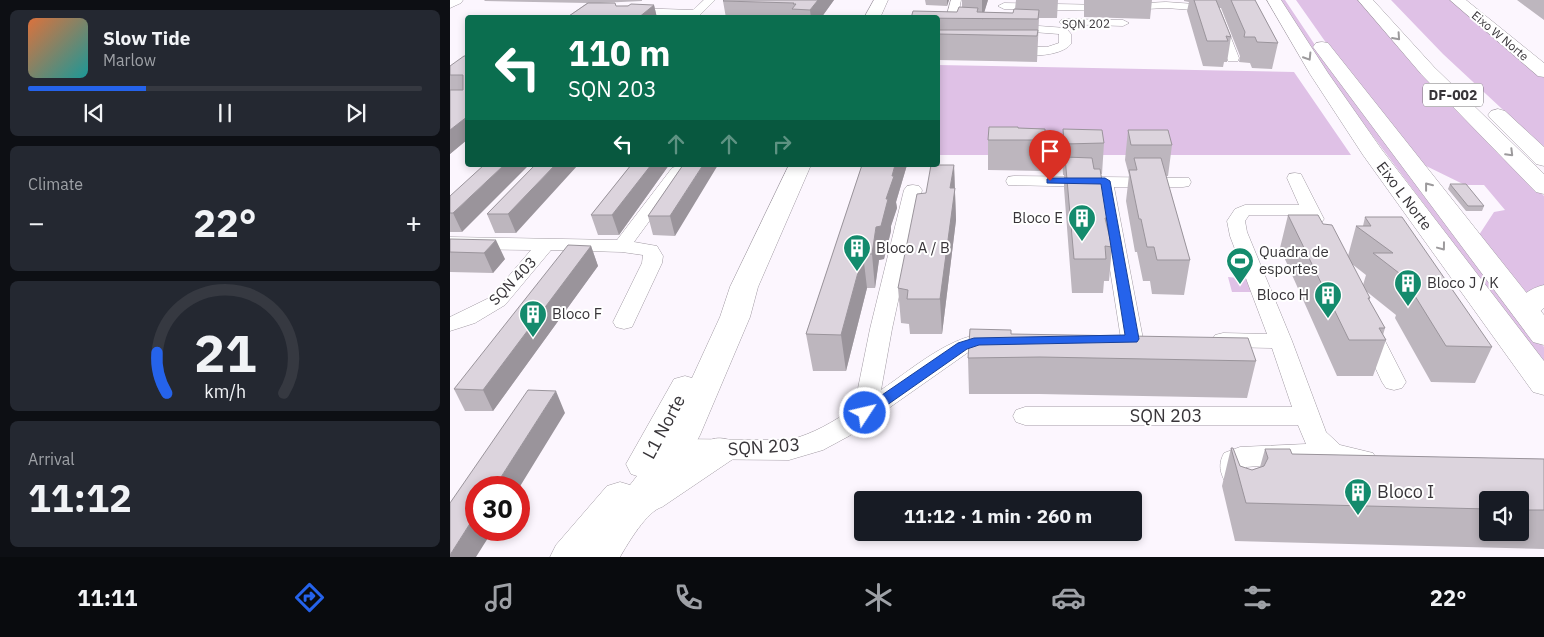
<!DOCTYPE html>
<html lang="en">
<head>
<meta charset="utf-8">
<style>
  body { margin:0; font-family:"IBM Plex Sans",sans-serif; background:#242831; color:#f1f3f6; height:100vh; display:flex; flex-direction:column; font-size:19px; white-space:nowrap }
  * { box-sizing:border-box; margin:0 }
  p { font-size:16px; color:#9ea1a6 }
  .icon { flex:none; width:28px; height:28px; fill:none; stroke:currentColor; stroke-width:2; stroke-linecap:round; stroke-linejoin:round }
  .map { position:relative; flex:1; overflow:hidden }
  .drawer { display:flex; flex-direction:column; gap:10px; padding:10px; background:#0d0f14; width:450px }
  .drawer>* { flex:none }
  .hud { position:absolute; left:15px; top:15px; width:475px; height:152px; border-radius:5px; box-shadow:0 2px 8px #0003; background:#0b6e4f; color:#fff; overflow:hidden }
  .buttons { position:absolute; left:1029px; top:491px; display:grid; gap:10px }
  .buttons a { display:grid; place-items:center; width:50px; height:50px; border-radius:5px; background:#171b24; box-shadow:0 2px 8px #0003; font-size:25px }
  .speed { position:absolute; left:15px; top:476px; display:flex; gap:10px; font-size:25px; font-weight:700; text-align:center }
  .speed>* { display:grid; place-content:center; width:65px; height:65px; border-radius:50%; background:#171b24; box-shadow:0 2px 8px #0003; line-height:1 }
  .speed .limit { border:8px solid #d22; background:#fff; color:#111 }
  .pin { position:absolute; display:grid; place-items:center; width:42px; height:42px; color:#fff; margin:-51px -21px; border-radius:50% 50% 50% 0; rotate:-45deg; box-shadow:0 0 5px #0007 }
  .pin .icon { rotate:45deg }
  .me { position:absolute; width:55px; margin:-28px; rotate:55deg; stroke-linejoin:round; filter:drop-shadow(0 0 4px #0008) }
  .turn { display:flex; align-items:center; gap:18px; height:105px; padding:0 20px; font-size:22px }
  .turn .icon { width:65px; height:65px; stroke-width:2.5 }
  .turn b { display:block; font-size:35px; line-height:42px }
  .lanes { display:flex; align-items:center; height:48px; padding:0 20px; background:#0003; justify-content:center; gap:25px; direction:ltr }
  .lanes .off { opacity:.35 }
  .big { font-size:38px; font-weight:700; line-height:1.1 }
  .drawer .widget { flex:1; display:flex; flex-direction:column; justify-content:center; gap:8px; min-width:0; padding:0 18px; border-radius:8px; background:#242831 }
  .drawer .dial { align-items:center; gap:0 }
  .dial svg { height:130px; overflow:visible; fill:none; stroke:#363941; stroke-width:7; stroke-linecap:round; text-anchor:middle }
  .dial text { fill:#f1f3f6; stroke:none }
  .song { display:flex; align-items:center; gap:15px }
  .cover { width:60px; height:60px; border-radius:8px; background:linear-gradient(135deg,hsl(20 70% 55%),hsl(180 70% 35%)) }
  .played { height:5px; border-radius:2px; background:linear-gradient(90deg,#2563eb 30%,#363941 30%) }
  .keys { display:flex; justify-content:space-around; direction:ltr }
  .heat { display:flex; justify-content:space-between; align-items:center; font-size:28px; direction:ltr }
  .trip { position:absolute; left:404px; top:491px; width:288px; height:50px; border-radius:5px; background:#171b24; box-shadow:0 2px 8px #0003; font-weight:700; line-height:50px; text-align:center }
  .menu { display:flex; height:80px; justify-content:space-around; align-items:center; background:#090b0e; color:#9ea1a6 }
  .menu .icon { width:35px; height:35px }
  .menu .selected { color:#2563eb }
  .menu b { font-size:22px; color:#f1f3f6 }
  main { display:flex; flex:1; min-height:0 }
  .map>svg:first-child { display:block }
</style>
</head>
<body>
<main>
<section class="drawer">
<div class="widget">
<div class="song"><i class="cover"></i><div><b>Slow Tide</b><p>Marlow</p></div></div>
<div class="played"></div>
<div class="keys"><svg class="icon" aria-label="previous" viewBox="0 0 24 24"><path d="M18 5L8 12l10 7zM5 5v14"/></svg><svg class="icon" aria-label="pause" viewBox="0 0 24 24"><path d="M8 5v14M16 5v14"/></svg><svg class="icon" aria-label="next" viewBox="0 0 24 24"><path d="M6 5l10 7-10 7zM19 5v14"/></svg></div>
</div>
<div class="widget"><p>Climate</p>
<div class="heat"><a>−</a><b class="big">22°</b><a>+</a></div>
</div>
<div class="widget dial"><svg viewBox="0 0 100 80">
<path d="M14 69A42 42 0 1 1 86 69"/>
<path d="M14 69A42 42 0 0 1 8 44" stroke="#2563eb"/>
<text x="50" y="56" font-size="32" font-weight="700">21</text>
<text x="50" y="72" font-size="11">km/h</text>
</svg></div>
<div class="widget"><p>Arrival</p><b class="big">11:12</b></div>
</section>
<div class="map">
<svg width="1094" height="557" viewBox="0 0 1094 557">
  <rect width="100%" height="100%" fill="#fcf6fe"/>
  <!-- green -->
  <path fill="#dfc1e6" d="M829,0H835L883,72L1094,347V364L889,91Z
    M846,0H908L971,70L1094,196V288L1080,302L1027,238L1044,212L1055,210L1034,185H1015L970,163L898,74Z
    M941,0H1005L1094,73V148L993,54Z
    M488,65L844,72L901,155H488Z
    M778,277L798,279L801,292H782Z"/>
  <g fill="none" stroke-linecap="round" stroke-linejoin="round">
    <!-- street casing -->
    <g stroke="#a19aa3" stroke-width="1">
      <path id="street" d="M254,0H265L247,18L186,14L182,18H170L179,9L183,8L243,10Z
        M501,0H511L507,21L521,25L523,27L521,29C512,32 502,29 495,22Z
        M716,2L759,5L770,10L789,58L788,61H778L777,58L761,14L756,11L716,8L658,11L554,9L548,6L554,3L658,5Z
        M615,19L673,20L679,23L673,26L611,24L609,22L611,20Z
        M561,24L616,28L621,34V44C610,58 571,57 556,53L554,50L556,47L560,46L597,47L609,43V34L557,30L555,28Z
        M228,166L234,168L236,171L184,242L207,246L213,256L212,263L182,327L174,329L166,327L163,322L192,263L193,255L172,252L101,250L55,305L25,323L0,331V317L41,297L81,250L0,249V237L167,240L222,168Z
        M845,173L851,174L853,178L874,219L871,223L865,224L859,223L854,215H799L795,221L797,232L842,341L876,432L890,445L923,453L927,460L923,467C904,473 895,462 878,462C851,462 823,465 796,467L800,480L796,487L787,490L778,487C771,475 767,466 774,453L790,447L856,444L848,425H575L566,422L563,416L566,410L575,407H842L822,348L773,347L765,345L762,340L765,335L773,333L817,334L780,236L777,221L785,209L795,205H849L837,178L839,174Z
        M564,176L739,178L741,182L739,186L733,187H664L693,339L690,344L682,346L674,344L671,339L647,187L558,185L556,181L558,177Z
        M463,185L469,186L472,190L442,329L431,390C464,368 512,324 554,335L557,340L554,345L520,351L399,436L373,450L339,460L216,459L207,456L203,449L207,442L216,439L339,440C363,434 383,422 404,408L420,329L454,190L457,186Z
        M919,324L927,326L930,331L956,382L952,388L944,390L936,388L932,382L908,331L911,326Z"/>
    </g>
    <!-- secondary casing -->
    <g stroke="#a19aa3" stroke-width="1">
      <path id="secondary" d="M424,0H438L430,18H414Z
        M339,165H361L308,287L300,317L250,435L241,452C258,441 263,434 283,441L289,450L283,459L212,507C197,511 178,543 170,557H100L106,545L157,486L170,482L180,485L187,476L181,474L176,464L224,379L235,376L242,378L270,317L280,287Z"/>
    </g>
    <!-- primary casing -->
    <g stroke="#a19aa3" stroke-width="1">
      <path id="primary" d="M0,0H13L11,3L0,8Z
        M817,0H831L878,73L932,150L1094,361V395L1083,392L913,155L860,74Z
        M1000,0H1016L1094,63V77L1088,76Z
        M872,42L878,43L1094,315V345L1083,342L866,51L863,47L866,43Z"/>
    </g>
    <!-- highway casing -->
    <g stroke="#a19aa3" stroke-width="1">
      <path id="highway" d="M908,0H923L984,67L1094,174V194L1086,192L972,75Z
        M1048,109L1055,111L1094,147V166L1086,164L1041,119L1038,115L1041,111Z
        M1094,285V308C1084,317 1077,320 1064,316L1060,310C1067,298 1080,288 1094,285Z"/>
    </g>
    <!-- street -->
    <use href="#street" fill="#fff" fill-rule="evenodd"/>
    <!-- secondary -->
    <use href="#secondary" fill="#fff" fill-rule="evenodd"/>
    <!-- primary -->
    <use href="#primary" fill="#fff" fill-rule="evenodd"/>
    <!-- highway -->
    <use href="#highway" fill="#fff" fill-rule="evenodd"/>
  </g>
  <!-- wall -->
  <path fill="#bdb6be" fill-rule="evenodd" d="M34,0H192V1L150,3L166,6L204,5L207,18H116L137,3L35,1Z
    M384,0L371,18H276L273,1Z
    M475,0H499L497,6L476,5Z
    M512,0H538L534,12L563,13L565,9L566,0H608L607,18H589L587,62L488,60V18L507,12L513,7H512Z
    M634,0H702L700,19L634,17Z
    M734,0H805L828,43L822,69L802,68L800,63L789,62L790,56L771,8H769L781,37L777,62H774L773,67L753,66L737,11L739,2L734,1Z
    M1067,0H1094V20Z
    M18,56V139L0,154V66Z
    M568,128L595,129L594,171L538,170V140Z
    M613,129L654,143L652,174H651L658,218V228L662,247L659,281H654L653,293H622L614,188V175H613L612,159Z
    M678,130L722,145L718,176H716L740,260L734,295L702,294L700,281H693L687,252H685L676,201L679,175L675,160Z
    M85,165L66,233H45L37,214Z
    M181,165H219L169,235H148L141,215Z
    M233,165L225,236L203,235L198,216Z
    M412,165H457L446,202L447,208L441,226V231L434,259L429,260L425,288H417L396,371H363L356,334Z
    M504,165L506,220L492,334H460L459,324L451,323L448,288L476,193Z
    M1000,184L1034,206L1032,211H1016L998,189Z
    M0,196L12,232H0Z
    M838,215L873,224L898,256L906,226H913L915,217L1042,347L1025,383L981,382L945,318L946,315L916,291L920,298L919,301L935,328L933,335L936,340L923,376H887L830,248ZM902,264L916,275L913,285Z
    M0,239L55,259L43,273L0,272Z
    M141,246L148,266L43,411H15L4,389Z
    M561,334L806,361L797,398L589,394H519L518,358Z
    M781,448L790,466L802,470L810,467L815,449L842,454L1094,459V549L785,541L772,486ZM1038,500H1070V532H1038Z"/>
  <!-- shaded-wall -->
  <path fill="#9a949b" d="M368,0H384L371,18H361L360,10Z
    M497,0H499L497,6Z
    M532,0H538L532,20Z
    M204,5L207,18H188Z
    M18,116V139L0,154V130Z
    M54,165H79L12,232L3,213Z
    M105,165H128L66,233L58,214Z
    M201,165H219L169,235L162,215Z
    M253,165H268L225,236L220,216Z
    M445,165H457L446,202L447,208L441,226V231L434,259L429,260L425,288L422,254L426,227L436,199Z
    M504,165L506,220L492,334L490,299L500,188Z
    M46,240L55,259L43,273L34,253Z
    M141,246L148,266L43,411L33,390Z
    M413,254L417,288L396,371L391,335Z
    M106,391L115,413L69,488H44Z
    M26,514V530H43L26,557H0V555Z"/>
  <!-- building -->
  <path fill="#dcd4dd" stroke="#9a949b" d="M274,0H368L360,10L342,9L346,4H343L344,3L273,1Z
    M744,0H766L781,37L776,36L778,41H757Z
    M781,0H805L828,43L807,42L805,37H794L795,32Z
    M138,3H165L166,6H178L181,4L204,5L188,18H116Z
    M509,7L528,8L527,12L563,13L564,9L589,10L588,19L461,18L463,11L507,12Z
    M488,30H588L587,36L488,34Z
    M14,56H18V116L0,130V90H13V75H0V66Z
    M539,127H568V128L595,129V140H538Z
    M613,129L652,130L654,143L614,144Z
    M678,130H718L722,145H681Z
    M615,157L642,158L644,169H650L658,218H655L662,247L655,246L656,259H624Z
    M684,158H711L740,260H707L704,247H697L691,219H689L679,170H687Z
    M34,165H54L3,213H0V196Z
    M85,165H105L58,214H37Z
    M181,165H201L162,215H141Z
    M233,165H253L220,216H198Z
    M412,165H445L442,176H444L436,199H438L431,226L426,227L422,254H413L391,335L356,334Z
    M481,165H504L500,188H505L490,299H457L458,290L448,288L467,194L476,193Z
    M1000,184H1016L1034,206H1018Z
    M838,215H868L873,224L882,225L920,298H918L935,328H929L936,340H899Z
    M915,217H952L1042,347L996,346L957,283H962L923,253H943L906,226H921Z
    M0,239L46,240L34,253L0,252Z
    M118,245L141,246L33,390L4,389Z
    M520,329L561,330V334L798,338L806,361L590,357L518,358Z
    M78,390L106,391L44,488H26V514L0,555V503Z
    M781,448H783L790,466L802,470L814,466L818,458L815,449H840L842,454L1094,459V510H1070V500H1038V509L796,503Z"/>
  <!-- one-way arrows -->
  <defs><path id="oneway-chevron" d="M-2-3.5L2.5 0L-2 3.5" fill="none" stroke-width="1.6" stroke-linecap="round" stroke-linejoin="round" transform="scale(1.25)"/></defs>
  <g stroke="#9c9a9c">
    <use href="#oneway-chevron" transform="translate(947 37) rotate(48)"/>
    <use href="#oneway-chevron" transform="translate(858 57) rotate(58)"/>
    <use href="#oneway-chevron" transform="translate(1060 153) rotate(45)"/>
    <use href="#oneway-chevron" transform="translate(978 186) rotate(-128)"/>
    <use href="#oneway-chevron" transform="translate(992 247) rotate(53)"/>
  </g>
  <!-- route -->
  <path fill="#2563eb" stroke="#184099" d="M600,178H655L660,181L689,339L687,342L529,345L517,349L420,417H410L408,413L410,410L508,343L524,338L675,335L651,184L597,183V179Z"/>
  <!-- icons -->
  <defs>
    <g id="building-pin" transform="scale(1.4375)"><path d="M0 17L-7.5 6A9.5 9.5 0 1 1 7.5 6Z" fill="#148b6d" stroke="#fff"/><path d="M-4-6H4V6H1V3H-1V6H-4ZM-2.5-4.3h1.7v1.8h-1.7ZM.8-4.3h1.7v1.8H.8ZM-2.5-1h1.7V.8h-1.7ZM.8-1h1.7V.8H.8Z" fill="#fff"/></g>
    <g id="stadium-pin" transform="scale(1.4375)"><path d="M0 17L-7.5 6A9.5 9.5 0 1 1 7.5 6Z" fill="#148b6d" stroke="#fff"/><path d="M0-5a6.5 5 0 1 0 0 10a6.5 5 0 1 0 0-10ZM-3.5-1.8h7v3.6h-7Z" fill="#fff"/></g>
  </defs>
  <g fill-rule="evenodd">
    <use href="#building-pin" x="632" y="218"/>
    <use href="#building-pin" x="407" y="248"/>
    <use href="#stadium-pin" x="790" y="261"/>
    <use href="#building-pin" x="958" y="283"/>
    <use href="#building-pin" x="878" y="295"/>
    <use href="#building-pin" x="83" y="314"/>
    <use href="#building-pin" x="908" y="492"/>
  </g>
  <g text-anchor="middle" stroke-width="4" stroke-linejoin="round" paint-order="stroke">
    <!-- far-street labels -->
    <g font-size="12" fill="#383539" stroke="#fff">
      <text transform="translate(636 24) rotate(-1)" y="4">SQN 202</text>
      <text transform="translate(1050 36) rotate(40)" y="4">Eixo W Norte</text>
    </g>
    <!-- shield labels -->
    <rect fill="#fff" stroke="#747274" stroke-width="1" x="973" y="83.5" width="60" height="23" rx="4"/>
    <g font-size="14" font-weight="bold" fill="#383539">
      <text x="1003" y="100">DF-002</text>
    </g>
    <!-- street labels -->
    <g font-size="15" fill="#383539" stroke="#fff">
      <text transform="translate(954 196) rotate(53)" y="5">Eixo L Norte</text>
      <text transform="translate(63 281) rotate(-46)" y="5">SQN 403</text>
    </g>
    <!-- poi labels -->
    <g font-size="15" fill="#383539" stroke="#fff" text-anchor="start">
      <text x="613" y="223" text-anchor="end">Bloco E</text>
      <text x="426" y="253">Bloco A / B</text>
      <text x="809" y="257">Quadra de<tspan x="809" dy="17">esportes</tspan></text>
      <text x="977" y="288">Bloco J / K</text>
      <text x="859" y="300" text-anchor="end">Bloco H</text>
      <text x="102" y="319">Bloco F</text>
    </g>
    <!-- near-street labels -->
    <g font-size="18" fill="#383539" stroke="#fff">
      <text x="716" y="422">SQN 203</text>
      <text transform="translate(214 427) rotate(-62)" y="6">L1 Norte</text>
      <text transform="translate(314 447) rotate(-4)" y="6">SQN 203</text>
    </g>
    <!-- near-poi labels -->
    <g font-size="18" fill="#383539" stroke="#fff" text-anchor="start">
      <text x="927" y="498">Bloco I</text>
    </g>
  </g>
</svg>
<div class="buttons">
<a><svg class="icon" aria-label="sound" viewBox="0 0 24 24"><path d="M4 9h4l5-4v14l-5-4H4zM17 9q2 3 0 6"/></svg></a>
</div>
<div class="speed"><div class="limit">30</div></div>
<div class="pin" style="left:600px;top:181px;background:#d93025"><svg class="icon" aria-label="arrive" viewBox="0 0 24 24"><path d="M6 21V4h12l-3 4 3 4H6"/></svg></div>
<svg class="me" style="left:415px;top:413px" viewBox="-20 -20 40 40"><circle r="17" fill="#2563eb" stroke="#fff" stroke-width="3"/><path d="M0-11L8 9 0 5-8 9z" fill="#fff"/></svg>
<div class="trip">11:12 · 1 min · 260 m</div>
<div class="hud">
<div class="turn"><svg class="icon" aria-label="left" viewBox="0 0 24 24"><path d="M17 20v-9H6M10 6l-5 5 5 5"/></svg><div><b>110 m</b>SQN 203</div></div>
<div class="lanes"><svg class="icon" aria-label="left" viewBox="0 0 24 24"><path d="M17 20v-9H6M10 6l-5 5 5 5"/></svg><svg class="icon off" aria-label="ahead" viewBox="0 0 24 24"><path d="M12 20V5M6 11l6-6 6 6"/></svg><svg class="icon off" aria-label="ahead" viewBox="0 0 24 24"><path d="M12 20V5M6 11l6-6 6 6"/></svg><svg class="icon off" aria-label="right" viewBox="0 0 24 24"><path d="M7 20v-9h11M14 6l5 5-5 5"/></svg></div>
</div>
</div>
</main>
<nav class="menu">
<b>11:11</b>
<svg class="icon selected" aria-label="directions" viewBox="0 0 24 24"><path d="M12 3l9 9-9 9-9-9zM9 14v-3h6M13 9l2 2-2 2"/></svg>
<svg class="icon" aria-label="music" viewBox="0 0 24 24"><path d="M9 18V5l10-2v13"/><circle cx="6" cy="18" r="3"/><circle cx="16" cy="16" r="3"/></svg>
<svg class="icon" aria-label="phone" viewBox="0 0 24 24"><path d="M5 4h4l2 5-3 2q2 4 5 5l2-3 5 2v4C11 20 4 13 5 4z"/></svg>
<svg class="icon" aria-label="climate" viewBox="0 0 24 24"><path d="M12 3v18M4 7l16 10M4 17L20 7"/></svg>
<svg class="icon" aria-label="car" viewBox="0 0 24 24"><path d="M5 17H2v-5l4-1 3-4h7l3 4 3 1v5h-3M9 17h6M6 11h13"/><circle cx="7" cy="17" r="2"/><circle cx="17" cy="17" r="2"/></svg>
<svg class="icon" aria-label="filters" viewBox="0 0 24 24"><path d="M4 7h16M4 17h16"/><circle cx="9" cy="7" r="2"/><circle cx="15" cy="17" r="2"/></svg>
<b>22°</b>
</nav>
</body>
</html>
